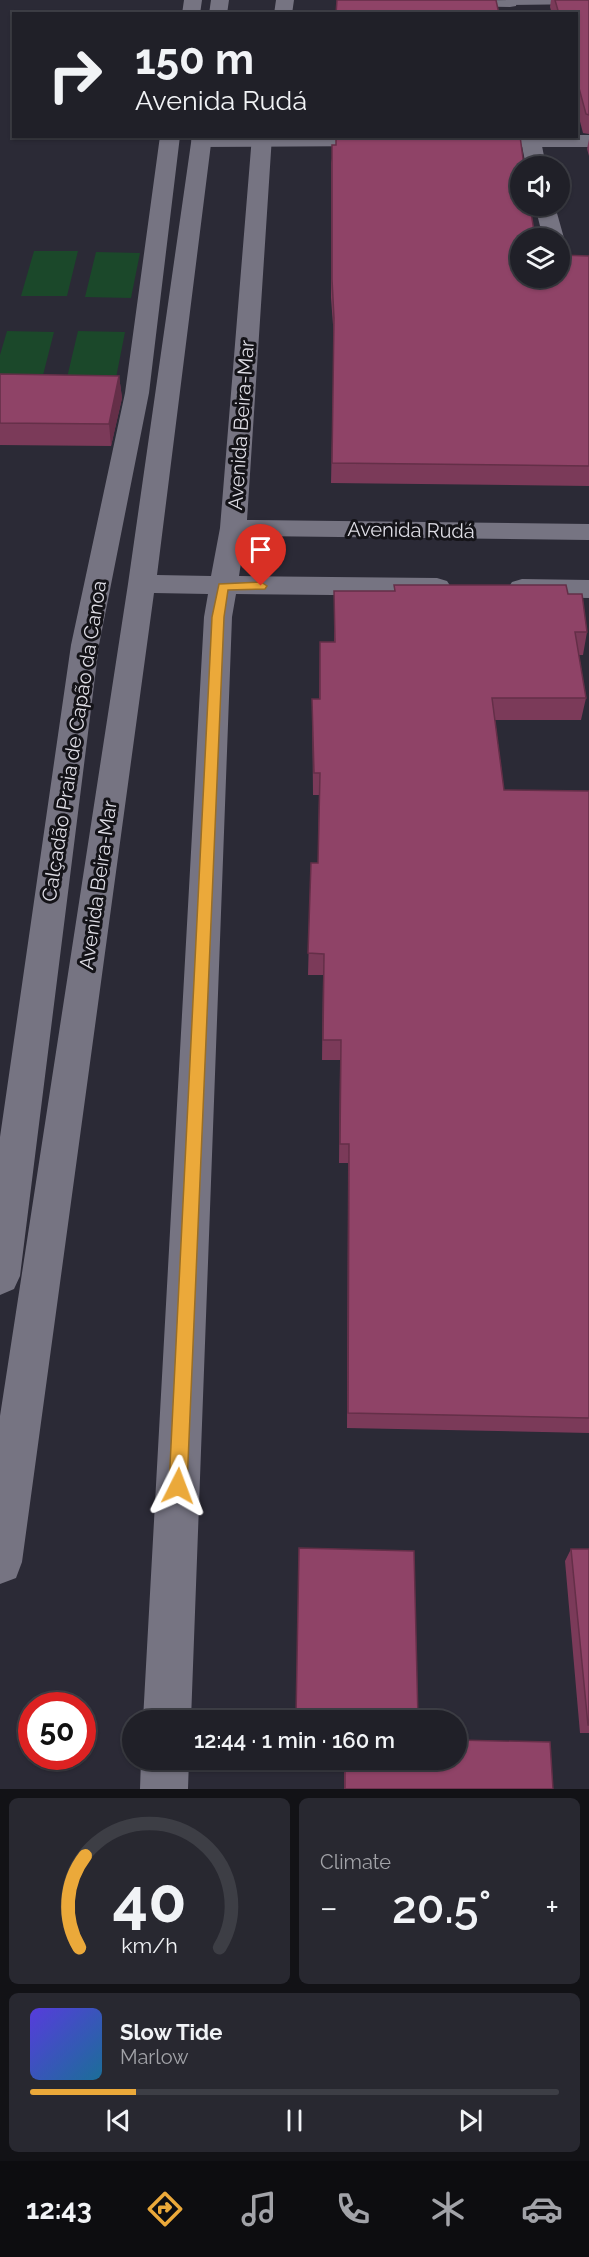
<!DOCTYPE html>
<html lang="en">
<head>
<meta charset="utf-8">
<style>
  body { margin:0; font-family:Raleway,sans-serif; background:#282830; color:#f1f3f6; height:100vh; display:flex; flex-direction:column; font-size:22px; white-space:nowrap }
  * { box-sizing:border-box; margin:0 }
  p { font-size:20px; color:#a2a3a8 }
  .icon { flex:none; width:33px; height:33px; fill:none; stroke:currentColor; stroke-width:2; stroke-linecap:round; stroke-linejoin:round }
  .map { position:relative; height:1789px; overflow:hidden }
  .drawer { display:flex; flex-direction:column; gap:9px; padding:9px; background:#121216; flex:1 }
  .drawer>* { flex:none }
  .banner { position:absolute; left:12px; top:12px; width:566px; height:126px; border-radius:0px; box-shadow:0 2px 4px #0004,0 0 0 2px #3d3e45; background:#202028; color:#f1f3f6; overflow:hidden }
  .buttons { position:absolute; left:510px; top:156px; display:grid; gap:12px }
  .buttons a { display:grid; place-items:center; width:60px; height:60px; border-radius:50%; background:#202028; box-shadow:0 2px 4px #0004,0 0 0 2px #3d3e45; font-size:30px }
  .speed { position:absolute; left:18px; top:1692px; display:flex; gap:12px; font-size:30px; font-weight:700; text-align:center }
  .speed>* { display:grid; place-content:center; width:78px; height:78px; border-radius:50%; background:#202028; box-shadow:0 2px 4px #0004,0 0 0 2px #3d3e45; line-height:1 }
  .speed .limit { border:9px solid #d22; background:#fff; color:#111 }
  .pin { position:absolute; display:grid; place-items:center; width:51px; height:51px; color:#fff; margin:-62px -26px; border-radius:50% 50% 50% 0; rotate:-45deg; box-shadow:0 0 6px #0007 }
  .pin .icon { rotate:45deg }
  .me { position:absolute; width:66px; margin:-33px; rotate:3deg; stroke-linejoin:round; filter:drop-shadow(0 0 4px #0008) }
  .turn { display:flex; align-items:center; gap:21px; height:126px; padding:0 24px; font-size:27px }
  .turn .icon { width:78px; height:78px; stroke-width:2.5 }
  .turn b { display:block; font-size:42px; line-height:51px }
  .big { font-size:45px; font-weight:600; line-height:1.1 }
  .drawer .widget { flex:1; display:flex; flex-direction:column; justify-content:center; gap:9px; min-width:0; padding:0 21px; border-radius:9px; background:#282830 }
  .drawer .dial { align-items:center; gap:0 }
  .dial svg { height:156px; overflow:visible; fill:none; stroke:#3d3e45; stroke-width:7; stroke-linecap:round; text-anchor:middle }
  .dial text { fill:#f1f3f6; stroke:none }
  .song { display:flex; align-items:center; gap:18px }
  .cover { width:72px; height:72px; border-radius:9px; background:linear-gradient(135deg,hsl(250 70% 55%),hsl(200 70% 35%)) }
  .played { height:6px; border-radius:3px; background:linear-gradient(90deg,#eba93a 20%,#3d3e45 20%) }
  .keys { display:flex; justify-content:space-around; direction:ltr }
  .heat { display:flex; justify-content:space-between; align-items:center; font-size:33px; direction:ltr }
  .drawer .tiles { flex:1; display:grid; gap:9px; grid-template-columns:1fr 1fr }
  .widget:last-child { grid-column:span 2 }
  .trip { position:absolute; left:122px; top:1710px; width:345px; height:60px; border-radius:30px; background:#202028; box-shadow:0 2px 4px #0004,0 0 0 2px #3d3e45; font-weight:600; line-height:60px; text-align:center }
  .menu { display:flex; height:96px; justify-content:space-around; align-items:center; background:#0d0d10; color:#a2a3a8 }
  .menu .icon { width:42px; height:42px }
  .menu .on { color:#eba93a }
  .menu b { font-size:27px; color:#f1f3f6 }
  .map>svg:first-child { display:block }
</style>
</head>
<body>
<div class="map">
<svg width="589" height="1789" viewBox="0 0 589 1789">
  <rect width="100%" height="100%" fill="#2b2a36"/>
  <!-- green -->
  <path fill="#1b482a" d="M34,251H78L67,296H21Z
    M96,252L140,253L131,298L85,297Z
    M7,331L54,332L41,383L0,382V355Z
    M78,331L125,332L115,383L66,382Z"/>
  <g fill="none" stroke-linecap="round" stroke-linejoin="round">
    <!-- service -->
    <path fill="#767482" fill-rule="evenodd" d="M506,0H589V4L510,5L506,4Z"/>
    <!-- pedestrian -->
    <path fill="#767482" fill-rule="evenodd" d="M184,0H202L200,14H182Z
      M160,136H180L149,393L99,645L20,1276L14,1289L0,1295V1137L71,645L125,393Z"/>
    <!-- minor -->
    <path fill="#767482" fill-rule="evenodd" d="M517,0L516,6L510,7L452,6L443,1Z
      M520,136H540L546,166H526Z
      M535,206H555L564,238L561,243L560,238H543Z"/>
    <!-- tertiary -->
    <path fill="#767482" fill-rule="evenodd" d="M576,135H589V147H476L466,141L471,136Z
      M386,136L389,140L386,144L379,146L201,147L191,141L196,136Z"/>
    <!-- secondary -->
    <path fill="#767482" fill-rule="evenodd" d="M211,0H229L227,14H209Z
      M276,0H294L292,14H274Z
      M192,136H212L157,575L211,576L220,528L252,136H272L247,520L589,524V540L245,536L239,576L437,578L447,581L451,587L447,593L437,596L236,594L232,617L191,1720H143L204,617L208,594L154,593L22,1562L16,1578L0,1584V1416L128,584Z
      M522,579L589,580V598L522,597L512,594L508,588L512,582Z
      M141,1760H189L188,1789H140Z"/>
  </g>
  <!-- wall -->
  <path fill="#7b3a59" d="M551,0H589V134L583,133L576,106V14H552L550,7Z
    M589,139V156L587,149Z
    M335,145L520,278L589,256V486L331,483L334,338L331,298V163Z
    M0,374L119,376L122,398L111,446L0,445Z
    M394,585L568,594L587,632L583,655H579L586,698L581,720H495L504,790L589,791V1433L347,1428L348,1163H339L340,1060H322L323,975H308L311,863H318L319,795H313L312,699H319L320,642H334V591H394Z
    M299,1548L418,1720H296Z
    M571,1549H589V1733H580L565,1561Z
    M344,1760H456L553,1789H344Z"/>
  <!-- shaded-wall -->
  <path fill="#642f48" d="M119,376L122,398L111,446L109,424Z"/>
  <!-- building -->
  <path fill="#8f4367" stroke="#642f48" stroke-width="1.5" d="M337,0H496L499,14H336Z
    M555,0H589V115L586,114L576,77V14H559Z
    M336,136H520L524,166H520V206H530L535,238H520V278H560V255L589,256V466L332,463L334,318L332,279V145H336Z
    M0,374L119,376L109,424L0,423Z
    M394,585H566L568,594H582L587,632H575L586,698H492L504,790L589,791V1418L348,1413L349,1144H340L341,1040H323L324,954L308,953L311,863H318L320,773H314L312,699H320V642H335L334,591H395Z
    M299,1548L414,1551L418,1720H344V1719L296,1717Z
    M571,1549H589V1725H588Z
    M456,1740L550,1742L553,1789H345V1760H456Z"/>
  <!-- route -->
  <path fill="#eba93a" stroke="#996e26" stroke-width="1.5" d="M261,582L267,586L265,589L228,590L224,617L187,1486L184,1492L178,1495L172,1492L169,1486L212,617L219,584Z"/>
  <g text-anchor="middle" stroke-width="6" stroke-linejoin="round" paint-order="stroke">
    <!-- street labels -->
    <g font-size="20" fill="#dedde5" stroke="#141318">
      <text transform="translate(241 425) rotate(-86)" y="7">Avenida Beira-Mar</text>
      <text transform="translate(411 530) rotate(1)" y="7">Avenida Rudá</text>
      <text transform="translate(74 741) rotate(-81)" y="7">Calçadão Praia de Capão da Canoa</text>
      <text transform="translate(98 885) rotate(-82)" y="7">Avenida Beira-Mar</text>
    </g>
  </g>
</svg>
<div class="buttons">
<a><svg class="icon" aria-label="sound" viewBox="0 0 24 24"><path d="M4 9h4l5-4v14l-5-4H4zM17 9q2 3 0 6"/></svg></a>
<a><svg class="icon" aria-label="layers" viewBox="0 0 24 24"><path d="M12 4l9 5-9 5-9-5zM3 14l9 5 9-5"/></svg></a>
</div>
<div class="speed"><div class="limit">50</div></div>
<div class="pin" style="left:261px;top:586px;background:#d93025"><svg class="icon" aria-label="arrive" viewBox="0 0 24 24"><path d="M6 21V4h12l-3 4 3 4H6"/></svg></div>
<svg class="me" style="left:178px;top:1486px" viewBox="-20 -20 40 40"><path d="M0-17L14 15 0 8-14 15z" fill="#eba93a" stroke="#fff" stroke-width="4"/></svg>
<div class="trip">12:44 · 1 min · 160 m</div>
<div class="banner">
<div class="turn"><svg class="icon" aria-label="right" viewBox="0 0 24 24"><path d="M7 20v-9h11M14 6l5 5-5 5"/></svg><div><b>150 m</b>Avenida Rudá</div></div>
</div>
</div>
<section class="drawer">
<div class="tiles">
<div class="widget dial"><svg viewBox="0 0 100 80">
<path d="M14 69A42 42 0 1 1 86 69"/>
<path d="M14 69A42 42 0 0 1 17 22" stroke="#eba93a"/>
<text x="50" y="56" font-size="32" font-weight="700">40</text>
<text x="50" y="72" font-size="11">km/h</text>
</svg></div>
<div class="widget"><p>Climate</p>
<div class="heat"><a>−</a><b class="big">20.5°</b><a>+</a></div>
</div>
<div class="widget">
<div class="song"><i class="cover"></i><div><b>Slow Tide</b><p>Marlow</p></div></div>
<div class="played"></div>
<div class="keys"><svg class="icon" aria-label="previous" viewBox="0 0 24 24"><path d="M18 5L8 12l10 7zM5 5v14"/></svg><svg class="icon" aria-label="pause" viewBox="0 0 24 24"><path d="M8 5v14M16 5v14"/></svg><svg class="icon" aria-label="next" viewBox="0 0 24 24"><path d="M6 5l10 7-10 7zM19 5v14"/></svg></div>
</div>
</div>
</section>
<nav class="menu">
<b>12:43</b>
<svg class="icon on" aria-label="directions" viewBox="0 0 24 24"><path d="M12 3l9 9-9 9-9-9zM9 14v-3h6M13 9l2 2-2 2"/></svg>
<svg class="icon" aria-label="music" viewBox="0 0 24 24"><path d="M9 18V5l10-2v13"/><circle cx="6" cy="18" r="3"/><circle cx="16" cy="16" r="3"/></svg>
<svg class="icon" aria-label="phone" viewBox="0 0 24 24"><path d="M5 4h4l2 5-3 2q2 4 5 5l2-3 5 2v4C11 20 4 13 5 4z"/></svg>
<svg class="icon" aria-label="climate" viewBox="0 0 24 24"><path d="M12 3v18M4 7l16 10M4 17L20 7"/></svg>
<svg class="icon" aria-label="car" viewBox="0 0 24 24"><path d="M5 17H2v-5l4-1 3-4h7l3 4 3 1v5h-3M9 17h6M6 11h13"/><circle cx="7" cy="17" r="2"/><circle cx="17" cy="17" r="2"/></svg>
</nav>
</body>
</html>
